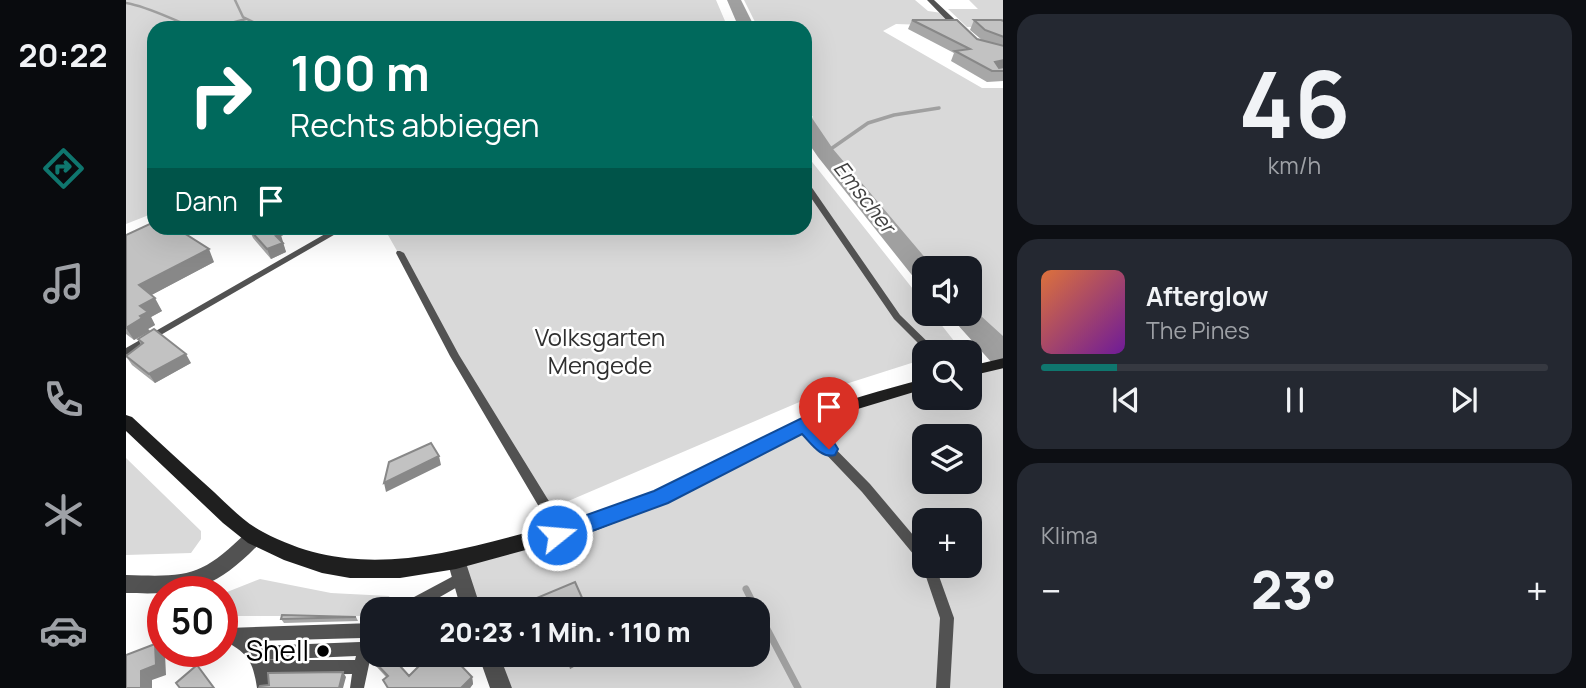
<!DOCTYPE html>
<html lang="de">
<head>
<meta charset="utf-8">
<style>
  body { margin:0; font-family:Manrope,sans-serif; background:#242831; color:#f1f3f6; height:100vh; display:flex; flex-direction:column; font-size:26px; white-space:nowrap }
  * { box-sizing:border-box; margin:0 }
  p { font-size:23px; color:#9ea1a6 }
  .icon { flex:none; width:38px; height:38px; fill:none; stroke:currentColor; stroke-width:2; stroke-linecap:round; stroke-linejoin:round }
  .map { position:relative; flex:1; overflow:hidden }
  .sheet { display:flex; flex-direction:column; gap:14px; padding:14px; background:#0d0f14; width:583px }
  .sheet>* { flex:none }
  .banner { position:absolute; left:21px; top:21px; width:665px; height:214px; border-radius:21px; box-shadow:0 7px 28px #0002; background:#00695c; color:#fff; overflow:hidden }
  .fabs { position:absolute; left:786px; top:256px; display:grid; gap:14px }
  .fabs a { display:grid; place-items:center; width:70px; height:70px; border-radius:14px; background:#171b24; box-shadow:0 7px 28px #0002; font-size:35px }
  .speed { position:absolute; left:21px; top:576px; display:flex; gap:14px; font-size:35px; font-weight:700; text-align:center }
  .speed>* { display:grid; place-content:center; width:91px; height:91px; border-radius:50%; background:#171b24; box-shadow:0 7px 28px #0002; line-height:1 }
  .speed .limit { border:10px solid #d22; background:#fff; color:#111 }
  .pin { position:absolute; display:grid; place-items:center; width:60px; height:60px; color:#fff; margin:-72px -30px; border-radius:50% 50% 50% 0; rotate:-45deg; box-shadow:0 0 7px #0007 }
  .pin .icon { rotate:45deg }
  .me { position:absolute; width:77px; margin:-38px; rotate:73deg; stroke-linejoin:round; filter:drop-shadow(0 0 5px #0008) }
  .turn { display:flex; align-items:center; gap:24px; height:147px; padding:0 28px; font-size:32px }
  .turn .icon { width:91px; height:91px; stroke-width:2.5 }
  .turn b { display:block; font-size:49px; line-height:60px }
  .then { display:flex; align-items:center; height:66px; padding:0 28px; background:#0003; gap:14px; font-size:26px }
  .big { font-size:52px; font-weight:800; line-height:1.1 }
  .sheet .card { flex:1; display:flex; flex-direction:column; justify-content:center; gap:10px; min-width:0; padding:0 24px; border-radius:21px; background:#242831 }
  .sheet .dial { align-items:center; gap:0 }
  .dial b { font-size:91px; line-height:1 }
  .song { display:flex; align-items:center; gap:21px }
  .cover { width:84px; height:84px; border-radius:10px; background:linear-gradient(135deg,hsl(20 70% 55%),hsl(280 70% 35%)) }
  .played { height:7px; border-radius:4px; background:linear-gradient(90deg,#0f766e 15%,#363941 15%) }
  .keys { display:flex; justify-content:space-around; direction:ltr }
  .heat { display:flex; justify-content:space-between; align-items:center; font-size:38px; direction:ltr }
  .trip { position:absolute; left:234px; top:597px; width:410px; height:70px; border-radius:21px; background:#171b24; box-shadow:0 7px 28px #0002; font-weight:800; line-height:70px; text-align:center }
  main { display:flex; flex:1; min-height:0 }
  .tabs { display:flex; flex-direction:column; width:126px; justify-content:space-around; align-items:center; background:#090b0e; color:#9ea1a6 }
  .tabs .icon { width:49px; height:49px }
  .tabs .active { color:#0f766e }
  .tabs b { font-size:32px; color:#f1f3f6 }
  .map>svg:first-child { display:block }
</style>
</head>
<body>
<main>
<nav class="tabs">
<b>20:22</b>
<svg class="icon active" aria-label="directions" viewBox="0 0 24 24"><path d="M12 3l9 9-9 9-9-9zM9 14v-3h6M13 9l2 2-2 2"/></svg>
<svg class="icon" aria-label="music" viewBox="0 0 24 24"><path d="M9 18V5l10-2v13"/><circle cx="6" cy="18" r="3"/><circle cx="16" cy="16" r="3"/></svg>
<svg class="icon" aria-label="phone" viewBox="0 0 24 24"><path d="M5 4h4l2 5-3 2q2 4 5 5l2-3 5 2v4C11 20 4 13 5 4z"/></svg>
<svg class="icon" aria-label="climate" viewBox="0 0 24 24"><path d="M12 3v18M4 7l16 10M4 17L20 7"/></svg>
<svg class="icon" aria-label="car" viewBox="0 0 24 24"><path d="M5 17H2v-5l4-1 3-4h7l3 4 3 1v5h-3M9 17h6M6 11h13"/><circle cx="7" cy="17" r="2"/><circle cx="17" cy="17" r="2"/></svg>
</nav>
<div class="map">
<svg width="878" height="688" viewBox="0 0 878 688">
  <rect width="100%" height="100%" fill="#fff"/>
  <!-- green -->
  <path fill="#d9d9d9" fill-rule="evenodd" d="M0,0H590L602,28H28V213L0,224Z
    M618,0H789L802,11L816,13L831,26L770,24L757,31L856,88H877V344L871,345L843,313L844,268H804L710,160L681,120L687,117L679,108V28H632Z
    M843,0H877V26L841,27L822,9H852Z
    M679,153L798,303V313H806L836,351L798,352V359L704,389L419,511L258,228H679Z
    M877,363V688H386L371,655L632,654V609H352L330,560L466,524L683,422L798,384V397H844V371ZM798,436H844V481H798ZM798,520H844V565H798Z
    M0,458L75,531V539L65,553L0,555Z
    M134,579L205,593L263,596L266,602L255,609H247L246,614L237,616H96V594Z"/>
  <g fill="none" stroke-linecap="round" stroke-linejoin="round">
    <!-- stream-far2 -->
    <path stroke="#a0a0a0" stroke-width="2.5" d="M109,0L117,17L139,28
      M0,3C24,7 46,20 69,28
      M90,27L120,19"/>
    <!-- stream-far1 -->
    <path stroke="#a0a0a0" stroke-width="3.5" d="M699,153L742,123L768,115L813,108"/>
    <!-- stream -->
    <path stroke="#a0a0a0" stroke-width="7" d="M620,589L630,609
      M632,612L672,688"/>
    <!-- river -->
    <path fill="#a0a0a0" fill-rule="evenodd" d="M601,0H615L629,28H613Z
      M679,116L686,118L707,149L807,267L798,268V281L789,279L692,157L679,138Z
      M844,306L878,337V366L867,364L821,313H844Z"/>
    <!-- service -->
    <path fill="#525252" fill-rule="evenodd" d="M679,182H682L774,315L812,352H801L768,319L679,189Z
      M206,230H212L213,232L0,355V348Z
      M271,251H274L278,253L333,355L429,511L437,535L435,539L431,541L427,539L419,517L324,356L270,253Z
      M678,420L682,421L744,484L798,548V565H809L828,618L824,688H810L814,618L796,565L797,562L793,561L736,492L674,427L673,424L674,421Z
      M335,572L340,574L342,578L340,582L293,609H273L275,604Z
      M247,623V646L238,688H224L226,674L143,675L145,688H131C127,661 122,653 97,640V630L102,628ZM236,638L234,642L131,646L126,641ZM230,656L229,660H139Z"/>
    <!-- minor -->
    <path fill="#525252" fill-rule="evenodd" d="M801,0H808L841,31V35H835Z
      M128,529L134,531L137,537L134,543C88,591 64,595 0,593V575C64,577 75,577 122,531Z
      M330,551L337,554L339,560L355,609H335L321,560L323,554Z
      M352,654H373L386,688H364Z"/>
    <!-- secondary -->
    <path fill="#1f1f1f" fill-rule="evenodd" d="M878,358V368L844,376V366Z
      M798,379V389L725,411L689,426L541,502L466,532L330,569L274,578H224L196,573L158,560L122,543L97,523L0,431V415L6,417C33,442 60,467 88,492C103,506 119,523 137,532C225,579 308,557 399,533C444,522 488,510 530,491C580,468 627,440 677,418C716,400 757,390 798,379Z"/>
  </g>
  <!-- wall -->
  <path fill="#a7a7a7" d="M786,20L856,40L844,30L848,20L878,21V81L861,82L825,61L828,53L782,29Z
    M123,229L158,244H157L160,252L145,259L127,238Z
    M0,235L88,262L25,295L36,311L25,317L29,325L22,329L24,331L8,340L0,334Z
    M12,339L65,363L29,383L6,365L0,356L15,345Z
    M230,617L232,621L158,623L155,619Z
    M247,654H277L270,661L283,676L346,677L347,684L344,688H262L257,680L260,677L248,664L244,657Z
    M437,654H472L444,669Z"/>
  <!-- shaded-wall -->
  <path fill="#888" d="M878,60V69L866,71L865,73L869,62Z
    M155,235L160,252L145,259L141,249L150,236Z
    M83,249L88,262L20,298L13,285Z
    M29,298L36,311L25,317L29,325L22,329L24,331L8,340L0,328L14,316V306Z
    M60,354L65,363L29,383L23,374Z
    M313,456L315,465L260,492L258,483Z
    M29,644L39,654L40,675L26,680V688H15V671Z
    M267,654H277L268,663L265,656Z
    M460,654H472L444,669V662Z
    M217,672L220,677L217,688H213Z
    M346,677L347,684L344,688H335Z"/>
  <!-- building -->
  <path fill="#c2c2c2" stroke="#888" stroke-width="2" d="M786,20H831L851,39L878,46V60L869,62L873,68L878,67V71H866L829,51L844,49Z
    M848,20H875L878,21V37L859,30Z
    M28,222V228H50L83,249L13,285L29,298L14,306L22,312L14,316L16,318L0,328V235Z
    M128,228H148L155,235L150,236L157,243L141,249L123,229Z
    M28,329L60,354L23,374L0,356L17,343L12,339Z
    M305,443L313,456L258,483L263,462Z
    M449,582L461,609H410L406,600Z
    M156,615L230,617L155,619Z
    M29,644L30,665L15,671V688H0V655Z
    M247,654H267L265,656L283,676L305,654H324L346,677L335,688H262L257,680L262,676L244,657Z
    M441,654H460L444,662Z
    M71,665L88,688H54L50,683Z
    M217,672L213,688H133L134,686L143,685L142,673Z"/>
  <!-- route -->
  <path fill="#1a73e8" stroke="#114b97" stroke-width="2" d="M678,417C690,421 706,438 712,449L709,455C695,459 685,443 676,434L542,503L431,544L424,542L421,535L424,528L528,491Z"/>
  <!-- markers -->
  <circle fill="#000" stroke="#fff" stroke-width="2.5" cx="197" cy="651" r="7"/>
  <g text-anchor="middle" stroke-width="5" stroke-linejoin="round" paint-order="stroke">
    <!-- far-water labels -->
    <g font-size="21" font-style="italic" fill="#414141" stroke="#fff">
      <text transform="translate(738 197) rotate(52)" y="7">Emscher</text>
    </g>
    <!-- park labels -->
    <g font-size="24" fill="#303030" stroke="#fff">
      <text x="474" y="346">Volksgarten<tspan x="474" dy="28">Mengede</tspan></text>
    </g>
    <!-- near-poi labels -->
    <g font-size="28" fill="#000" stroke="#fff" text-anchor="end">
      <text x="183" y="661">Shell</text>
    </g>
  </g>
</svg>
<div class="fabs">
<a><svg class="icon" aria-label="sound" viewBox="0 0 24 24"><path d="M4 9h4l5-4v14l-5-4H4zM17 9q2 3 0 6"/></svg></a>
<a><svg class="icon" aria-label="search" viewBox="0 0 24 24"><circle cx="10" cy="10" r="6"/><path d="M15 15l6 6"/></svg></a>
<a><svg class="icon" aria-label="layers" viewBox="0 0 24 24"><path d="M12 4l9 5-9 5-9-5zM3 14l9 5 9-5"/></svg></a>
<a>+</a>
</div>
<div class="speed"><div class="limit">50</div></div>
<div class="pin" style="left:703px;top:449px;background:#d93025"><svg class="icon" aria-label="arrive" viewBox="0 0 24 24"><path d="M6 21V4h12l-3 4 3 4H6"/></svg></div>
<svg class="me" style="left:431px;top:535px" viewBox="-20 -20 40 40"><circle r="17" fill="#1a73e8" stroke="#fff" stroke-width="3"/><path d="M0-11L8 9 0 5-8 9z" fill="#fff"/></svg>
<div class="trip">20:23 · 1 Min. · 110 m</div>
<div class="banner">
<div class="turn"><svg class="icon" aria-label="right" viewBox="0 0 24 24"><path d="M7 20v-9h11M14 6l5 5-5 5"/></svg><div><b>100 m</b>Rechts abbiegen</div></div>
<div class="then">Dann<svg class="icon" aria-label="arrive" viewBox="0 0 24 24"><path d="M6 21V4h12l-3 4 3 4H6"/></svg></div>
</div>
</div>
<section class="sheet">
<div class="card dial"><b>46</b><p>km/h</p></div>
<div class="card">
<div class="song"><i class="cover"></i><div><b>Afterglow</b><p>The Pines</p></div></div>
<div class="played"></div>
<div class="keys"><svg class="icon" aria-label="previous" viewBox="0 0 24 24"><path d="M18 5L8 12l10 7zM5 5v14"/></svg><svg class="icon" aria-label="pause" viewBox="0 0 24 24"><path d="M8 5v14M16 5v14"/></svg><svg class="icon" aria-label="next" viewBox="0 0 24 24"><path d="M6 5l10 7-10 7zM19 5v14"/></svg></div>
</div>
<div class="card"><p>Klima</p>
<div class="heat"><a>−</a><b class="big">23°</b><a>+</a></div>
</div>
</section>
</main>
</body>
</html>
